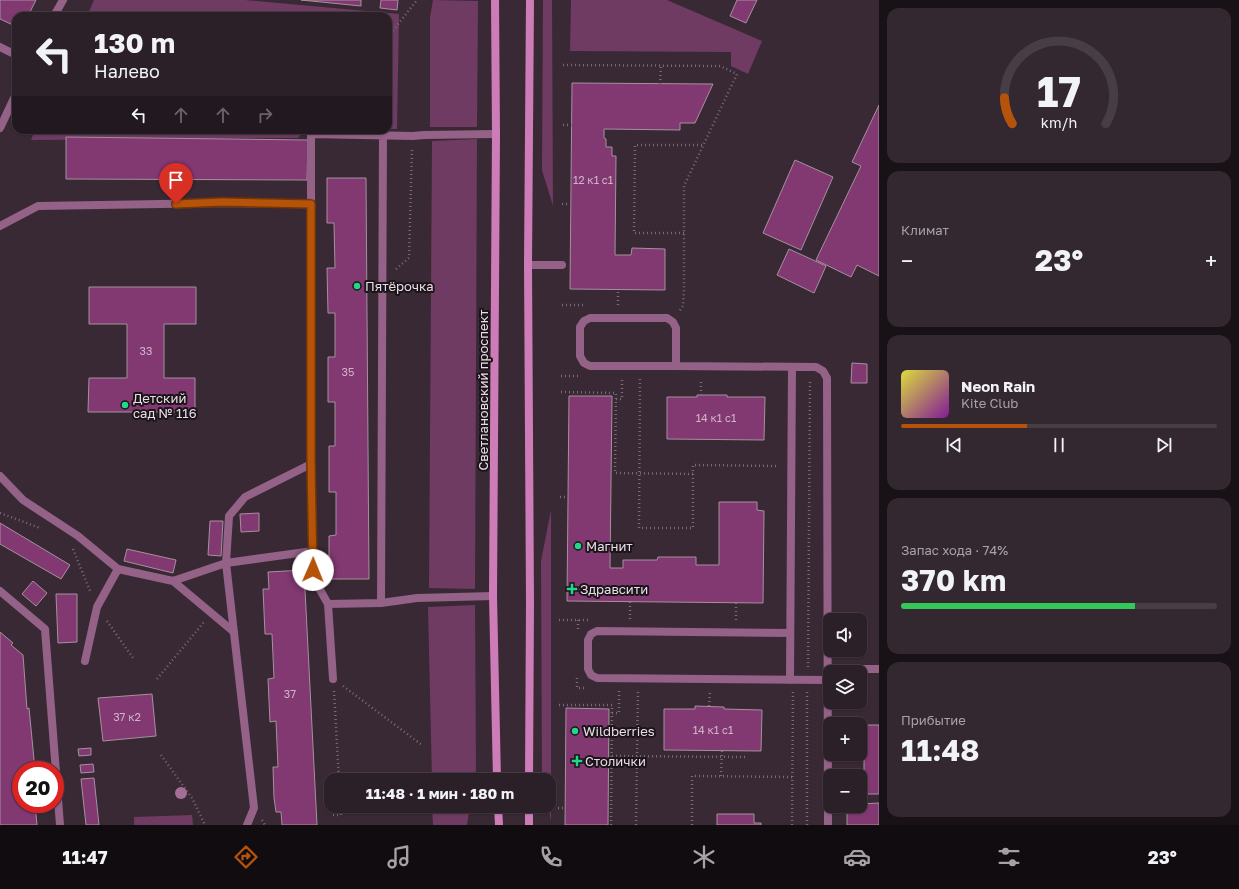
<!DOCTYPE html>
<html lang="ru">
<head>
<meta charset="utf-8">
<style>
  body { margin:0; font-family:"Golos Text",sans-serif; background:#332730; color:#f1f3f6; height:100vh; display:flex; flex-direction:column; font-size:15px; white-space:nowrap }
  * { box-sizing:border-box; margin:0 }
  p { font-size:13px; color:#a6a2a8 }
  .icon { flex:none; width:22px; height:22px; fill:none; stroke:currentColor; stroke-width:2; stroke-linecap:round; stroke-linejoin:round }
  .map { position:relative; flex:1; overflow:hidden }
  .panel { display:flex; flex-direction:column; gap:8px; padding:8px; background:#181116; width:360px }
  .panel>* { flex:none }
  .banner { position:absolute; left:12px; top:12px; width:380px; height:122px; border-radius:12px; box-shadow:0 1px 3px #0004,0 0 0 1px #473d45; background:#2b1f28; color:#f1f3f6; overflow:hidden }
  .controls { position:absolute; left:823px; top:613px; display:grid; gap:8px }
  .controls a { display:grid; place-items:center; width:44px; height:44px; border-radius:8px; background:#2b1f28; box-shadow:0 1px 3px #0004,0 0 0 1px #473d45; font-size:20px }
  .speed { position:absolute; left:12px; top:761px; display:flex; gap:8px; font-size:20px; font-weight:700; text-align:center }
  .speed>* { display:grid; place-content:center; width:52px; height:52px; border-radius:50%; background:#2b1f28; box-shadow:0 1px 3px #0004,0 0 0 1px #473d45; line-height:1 }
  .speed .limit { border:6px solid #d22; background:#fff; color:#111 }
  .pin { position:absolute; display:grid; place-items:center; width:34px; height:34px; color:#fff; margin:-41px -17px; border-radius:50% 50% 50% 0; rotate:-45deg; box-shadow:0 0 4px #0007 }
  .pin .icon { rotate:45deg }
  .me { position:absolute; width:44px; margin:-22px; rotate:1deg; stroke-linejoin:round; filter:drop-shadow(0 0 3px #0008) }
  .turn { display:flex; align-items:center; gap:14px; height:84px; padding:0 16px; font-size:18px }
  .turn .icon { width:52px; height:52px; stroke-width:2.5 }
  .turn b { display:block; font-size:28px; line-height:34px }
  .lanes { display:flex; align-items:center; height:38px; padding:0 16px; background:#0003; justify-content:center; gap:20px; direction:ltr }
  .lanes .off { opacity:.35 }
  .big { font-size:30px; font-weight:700; line-height:1.1 }
  .panel .tile { flex:1; display:flex; flex-direction:column; justify-content:center; gap:6px; min-width:0; padding:0 14px; border-radius:12px; background:#332730 }
  .panel .dial { align-items:center; gap:0 }
  .dial svg { height:104px; overflow:visible; fill:none; stroke:#473d45; stroke-width:7; stroke-linecap:round; text-anchor:middle }
  .dial text { fill:#f1f3f6; stroke:none }
  .song { display:flex; align-items:center; gap:12px }
  .cover { width:48px; height:48px; border-radius:6px; background:linear-gradient(135deg,hsl(60 70% 55%),hsl(290 70% 35%)) }
  .played { height:4px; border-radius:2px; background:linear-gradient(90deg,#b45309 40%,#473d45 40%) }
  .keys { display:flex; justify-content:space-around; direction:ltr }
  .heat { display:flex; justify-content:space-between; align-items:center; font-size:22px; direction:ltr }
  .charge { height:6px; border-radius:3px; background:linear-gradient(90deg,#34c759 74%,#473d45 0) }
  .trip { position:absolute; left:324px; top:773px; width:232px; height:40px; border-radius:12px; background:#2b1f28; box-shadow:0 1px 3px #0004,0 0 0 1px #473d45; font-weight:700; line-height:40px; text-align:center }
  .tab-bar { display:flex; height:64px; justify-content:space-around; align-items:center; background:#110c10; color:#a6a2a8 }
  .tab-bar .icon { width:28px; height:28px }
  .tab-bar .selected { color:#b45309 }
  .tab-bar b { font-size:18px; color:#f1f3f6 }
  main { display:flex; flex:1; min-height:0 }
  .map>svg:first-child { display:block }
</style>
</head>
<body>
<main>
<div class="map">
<svg width="879" height="825" viewBox="0 0 879 825">
  <rect width="100%" height="100%" fill="#392935"/>
  <!-- green -->
  <path fill="#6f3b62" d="M94,0H245L399,14L397,129H388V16H87Z
    M433,0L478,1L477,127H430V17Z
    M543,0H552L553,206L542,170Z
    M571,0H667L762,41L748,74L731,66V52L570,51Z
    M35,130H335H304L298,138L31,140Z
    M477,139L475,589L429,588L432,141Z
    M551,510V821L548,806H549V780H542L541,561Z
    M475,605L476,770L474,780H432L428,607Z
    M432,806H470L467,825H433Z
    M192,815L193,825H134V817Z"/>
  <!-- building -->
  <path fill="#823871" stroke="#a5919f" d="M0,0H36L28,16H16L15,26L0,19Z
    M301,0H361V6Z
    M381,0H398L397,10L380,8Z
    M737,0H757L746,23L730,16Z
    M572,83L713,84L695,123H680V130L604,129V138L606,139V147H612V156H616L615,255H631L632,248L665,249V290L570,289Z
    M879,105V276L857,265L851,277L816,260L861,166L852,162Z
    M66,137L308,140L307,180L66,179Z
    M795,160L833,177L801,250L763,233Z
    M327,178H366L369,579H305L304,570H329V536L336,535V492H329V446H335V402H328V357H335V313H328L327,268H335L334,223H327Z
    M789,249L826,266L814,293L777,275Z
    M89,287H196V324H164V378H195V412H88L89,378H127V324H89Z
    M852,363L867,364V383H851Z
    M697,395H727V397H765L764,440L667,439V397H697Z
    M569,396H612L610,568H623V560H657L658,557H696V565H719V502H757V510L764,511L763,603L567,601Z
    M259,513V531L241,532L240,514Z
    M210,521H223L221,556L208,555Z
    M0,523L70,565L61,579L0,544Z
    M127,549L176,560L173,573L124,561Z
    M304,570L317,825H282L281,812H276L274,798L273,767H278L276,721L270,722L268,679L274,678L272,634H265L263,589H269L268,572Z
    M33,581L47,593L36,606L22,594Z
    M56,594H77V642L58,643Z
    M0,632L13,643L11,645L23,655L27,709L29,708L35,770H21V804H35L37,825H0Z
    M152,694L156,736L103,741L98,698Z
    M695,706L724,707V709L762,710L761,751L664,750V709H695Z
    M566,708L609,709L608,825H565Z
    M864,725H879V794H864Z
    M91,748V755L79,756L78,749Z
    M93,764L94,772L81,773L80,765Z
    M94,778L99,825H86L81,779Z
    M879,803V825H847V806H860V804Z
    M717,814H754V823H761V825H717Z"/>
  <g fill="none" stroke-linecap="round" stroke-linejoin="round">
    <!-- path -->
    <path stroke="#796b75" stroke-width="2.5" stroke-dasharray="1 3" stroke-linecap="butt" d="M388,37L417,0
      M563,65L720,66L737,74L684,186V290L683,306L679,312
      M660,84L661,66
      M563,125H572
      M562,204H571
      M684,233H634L635,145H703
      M396,269L409,258L412,149
      M562,305H585
      M618,305V290
      M561,376H581
      M640,379L639,528H693V465L778,466
      M561,392L616,393L615,473L694,474
      M701,395V379
      M616,399H622V379
      M560,497H568
      M0,513L40,528
      M73,549L90,591
      M736,603V620
      M630,619V602
      M559,620H589
      M107,621L133,658
      M578,629V620
      M808,667L810,380
      M577,678V688H586
      M157,679L204,622
      M343,686L422,745
      M334,691L339,780
      M559,705H612L611,825
      M709,706L710,691
      M612,713H619V691
      M161,755L192,798L205,825
      M612,756L746,757
      M721,776L722,751
      M558,808H565
      M333,815H341V806
      M262,820L265,825
      M636,825L638,692
      M692,825V776L792,777
      M792,825L793,692
      M807,825V692"/>
    <!-- service -->
    <path stroke="#946187" stroke-width="8" d="M54,16L63,0
      M0,47L16,55
      M0,128L16,94
      M0,226L38,206L222,203L311,204
      M528,265H562
      M676,366H590L584,363L580,356V327L584,321L590,318H667L673,322L676,328V366L816,367L823,371L827,378L828,825
      M0,476L23,500L78,536L118,569L173,581L226,563L229,516L245,497L311,464
      M313,570V551
      M314,579L328,604L381,603L417,598L493,596
      M173,581L234,632
      M0,591L45,629L60,825
      M381,603L383,135
      M328,604L333,679
      M790,633L597,631L591,634L588,640V669L591,675L597,678L828,680
      M85,661L97,607L118,569
      M828,669H879
      M790,680L792,367
      M247,825L254,808L226,563L313,551L311,464V134L413,136L424,135L496,134"/>
    <!-- secondary -->
    <path stroke="#cd7cb8" stroke-width="8" d="M495,0L496,134L493,596L497,780
      M529,780L530,603L528,265L530,0
      M498,806L499,825
      M529,825V806"/>
  </g>
  <!-- trees -->
  <circle fill="#a46f96" cx="181" cy="793" r="6"/>
  <g fill="none" stroke-linecap="round" stroke-linejoin="round">
    <!-- route casing -->
    <g stroke="#753606" stroke-width="10">
      <path id="route" d="M176,204L222,202L311,204V464L313,570"/>
    </g>
    <!-- route -->
    <use href="#route" stroke="#b45309" stroke-width="7"/>
  </g>
  <!-- markers -->
  <g fill="#20d887" stroke="#1c141a" stroke-width="1.5">
    <circle cx="357" cy="286" r="4"/>
    <circle cx="125" cy="405" r="4"/>
    <circle cx="578" cy="546" r="4"/>
    <path d="M570 583h4v4h4v4h-4v4h-4v-4h-4v-4h4z"/>
    <circle cx="575" cy="731" r="4"/>
    <path d="M575 755h4v4h4v4h-4v4h-4v-4h-4v-4h4z"/>
  </g>
  <g text-anchor="middle" stroke-width="4" stroke-linejoin="round" paint-order="stroke">
    <!-- number labels -->
    <g font-size="11" fill="#ceb4c8">
      <text x="593" y="184">12 к1 с1</text>
      <text x="146" y="355">33</text>
      <text x="348" y="376">35</text>
      <text x="716" y="422">14 к1 с1</text>
      <text x="290" y="698">37</text>
      <text x="127" y="721">37 к2</text>
      <text x="713" y="734">14 к1 с1</text>
    </g>
    <!-- poi labels -->
    <g font-size="13" fill="#e8dde5" stroke="#1c141a" text-anchor="start">
      <text x="365" y="291">Пятёрочка</text>
      <text x="133" y="403">Детский<tspan x="133" dy="15">сад № 116</tspan></text>
      <text x="586" y="551">Магнит</text>
      <text x="580" y="594">Здравсити</text>
      <text x="583" y="736">Wildberries</text>
      <text x="585" y="766">Столички</text>
    </g>
    <!-- street labels -->
    <g font-size="13" fill="#e8dde5" stroke="#1c141a">
      <text transform="translate(483 390) rotate(-90)" y="5">Светлановский проспект</text>
    </g>
  </g>
</svg>
<div class="controls">
<a><svg class="icon" aria-label="sound" viewBox="0 0 24 24"><path d="M4 9h4l5-4v14l-5-4H4zM17 9q2 3 0 6"/></svg></a>
<a><svg class="icon" aria-label="layers" viewBox="0 0 24 24"><path d="M12 4l9 5-9 5-9-5zM3 14l9 5 9-5"/></svg></a>
<a>+</a>
<a>−</a>
</div>
<div class="speed"><div class="limit">20</div></div>
<div class="pin" style="left:176px;top:204px;background:#d93025"><svg class="icon" aria-label="arrive" viewBox="0 0 24 24"><path d="M6 21V4h12l-3 4 3 4H6"/></svg></div>
<svg class="me" style="left:313px;top:570px" viewBox="-20 -20 40 40"><circle r="19" fill="#fff"/><path d="M0-13L10 11 0 6-10 11z" fill="#b45309"/></svg>
<div class="trip">11:48 · 1 мин · 180 m</div>
<div class="banner">
<div class="turn"><svg class="icon" aria-label="left" viewBox="0 0 24 24"><path d="M17 20v-9H6M10 6l-5 5 5 5"/></svg><div><b>130 m</b>Налево</div></div>
<div class="lanes"><svg class="icon" aria-label="left" viewBox="0 0 24 24"><path d="M17 20v-9H6M10 6l-5 5 5 5"/></svg><svg class="icon off" aria-label="ahead" viewBox="0 0 24 24"><path d="M12 20V5M6 11l6-6 6 6"/></svg><svg class="icon off" aria-label="ahead" viewBox="0 0 24 24"><path d="M12 20V5M6 11l6-6 6 6"/></svg><svg class="icon off" aria-label="right" viewBox="0 0 24 24"><path d="M7 20v-9h11M14 6l5 5-5 5"/></svg></div>
</div>
</div>
<section class="panel">
<div class="tile dial"><svg viewBox="0 0 100 80">
<path d="M14 69A42 42 0 1 1 86 69"/>
<path d="M14 69A42 42 0 0 1 8 49" stroke="#b45309"/>
<text x="50" y="56" font-size="32" font-weight="700">17</text>
<text x="50" y="72" font-size="11">km/h</text>
</svg></div>
<div class="tile"><p>Климат</p>
<div class="heat"><a>−</a><b class="big">23°</b><a>+</a></div>
</div>
<div class="tile">
<div class="song"><i class="cover"></i><div><b>Neon Rain</b><p>Kite Club</p></div></div>
<div class="played"></div>
<div class="keys"><svg class="icon" aria-label="previous" viewBox="0 0 24 24"><path d="M18 5L8 12l10 7zM5 5v14"/></svg><svg class="icon" aria-label="pause" viewBox="0 0 24 24"><path d="M8 5v14M16 5v14"/></svg><svg class="icon" aria-label="next" viewBox="0 0 24 24"><path d="M6 5l10 7-10 7zM19 5v14"/></svg></div>
</div>
<div class="tile"><p>Запас хода · 74%</p><b class="big">370 km</b><div class="charge"></div></div>
<div class="tile"><p>Прибытие</p><b class="big">11:48</b></div>
</section>
</main>
<nav class="tab-bar">
<b>11:47</b>
<svg class="icon selected" aria-label="directions" viewBox="0 0 24 24"><path d="M12 3l9 9-9 9-9-9zM9 14v-3h6M13 9l2 2-2 2"/></svg>
<svg class="icon" aria-label="music" viewBox="0 0 24 24"><path d="M9 18V5l10-2v13"/><circle cx="6" cy="18" r="3"/><circle cx="16" cy="16" r="3"/></svg>
<svg class="icon" aria-label="phone" viewBox="0 0 24 24"><path d="M5 4h4l2 5-3 2q2 4 5 5l2-3 5 2v4C11 20 4 13 5 4z"/></svg>
<svg class="icon" aria-label="climate" viewBox="0 0 24 24"><path d="M12 3v18M4 7l16 10M4 17L20 7"/></svg>
<svg class="icon" aria-label="car" viewBox="0 0 24 24"><path d="M5 17H2v-5l4-1 3-4h7l3 4 3 1v5h-3M9 17h6M6 11h13"/><circle cx="7" cy="17" r="2"/><circle cx="17" cy="17" r="2"/></svg>
<svg class="icon" aria-label="filters" viewBox="0 0 24 24"><path d="M4 7h16M4 17h16"/><circle cx="9" cy="7" r="2"/><circle cx="15" cy="17" r="2"/></svg>
<b>23°</b>
</nav>
</body>
</html>
